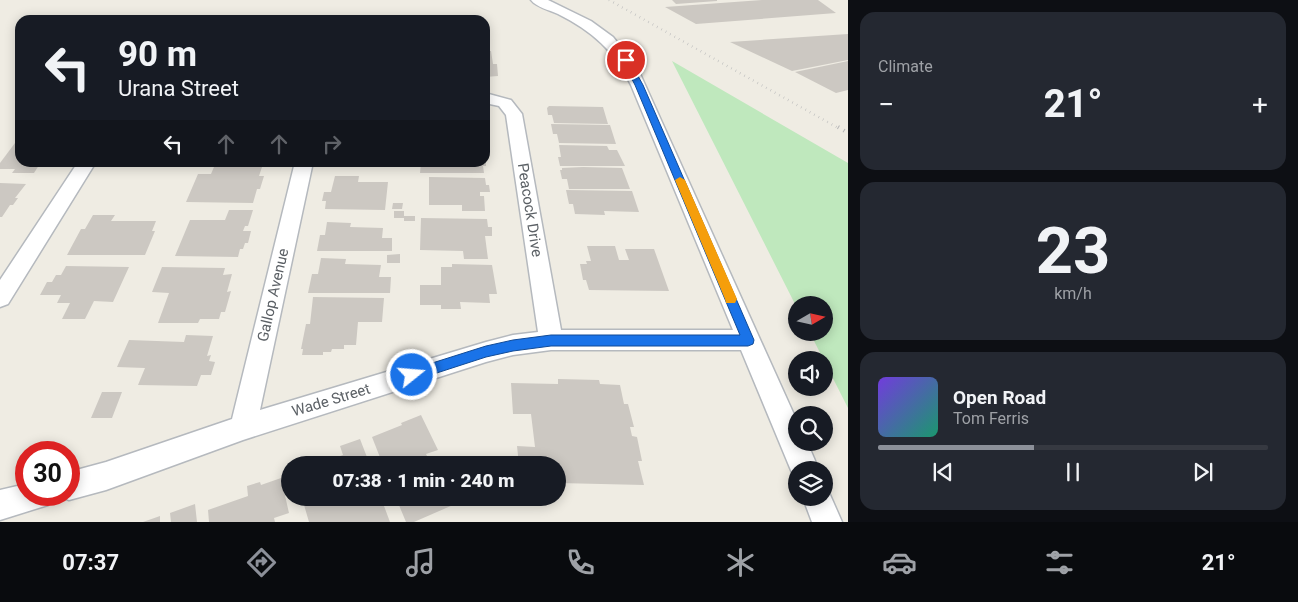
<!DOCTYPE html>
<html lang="en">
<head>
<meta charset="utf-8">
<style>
  body { margin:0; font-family:Roboto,sans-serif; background:#242831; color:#f1f3f6; height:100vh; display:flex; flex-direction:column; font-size:19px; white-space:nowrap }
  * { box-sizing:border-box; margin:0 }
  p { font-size:16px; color:#9ea1a6 }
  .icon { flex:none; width:28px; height:28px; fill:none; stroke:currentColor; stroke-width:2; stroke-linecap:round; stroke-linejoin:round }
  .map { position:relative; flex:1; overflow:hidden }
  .sheet { display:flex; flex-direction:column; gap:12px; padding:12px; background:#0d0f14; width:450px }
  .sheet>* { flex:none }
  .top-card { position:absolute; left:15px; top:15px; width:475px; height:152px; border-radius:15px; box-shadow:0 2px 12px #0003; background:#171b24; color:#f1f3f6; overflow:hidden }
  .needle { width:32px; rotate:81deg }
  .tools { position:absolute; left:788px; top:296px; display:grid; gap:10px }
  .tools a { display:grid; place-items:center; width:45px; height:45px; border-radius:50%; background:#171b24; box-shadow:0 2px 12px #0003; font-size:25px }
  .speed { position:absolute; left:15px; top:441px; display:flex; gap:10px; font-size:25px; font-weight:700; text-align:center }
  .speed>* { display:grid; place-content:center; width:65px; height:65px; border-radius:50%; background:#171b24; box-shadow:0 2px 12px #0003; line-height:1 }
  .speed .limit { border:8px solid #d22; background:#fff; color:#111 }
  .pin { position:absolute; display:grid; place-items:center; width:42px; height:42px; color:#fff; margin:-21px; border:2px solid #fff; border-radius:50%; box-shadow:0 1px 5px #0007 }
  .me { position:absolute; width:55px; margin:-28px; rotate:73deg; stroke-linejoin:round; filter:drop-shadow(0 0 4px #0008) }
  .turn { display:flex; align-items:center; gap:18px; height:105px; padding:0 20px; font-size:22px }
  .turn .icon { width:65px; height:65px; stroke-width:2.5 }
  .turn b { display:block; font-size:35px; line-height:42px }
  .lanes { display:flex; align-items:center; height:48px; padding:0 20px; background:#0003; justify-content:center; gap:25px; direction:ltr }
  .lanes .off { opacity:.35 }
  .big { font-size:38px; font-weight:800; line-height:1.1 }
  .sheet .card { flex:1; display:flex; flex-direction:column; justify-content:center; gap:8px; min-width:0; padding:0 18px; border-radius:15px; background:#242831 }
  .sheet .dial { align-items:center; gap:0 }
  .dial b { font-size:65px; line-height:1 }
  .song { display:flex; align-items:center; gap:15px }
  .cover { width:60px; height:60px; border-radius:8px; background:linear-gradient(135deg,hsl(260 70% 55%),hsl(160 70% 35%)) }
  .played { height:5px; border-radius:2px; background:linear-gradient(90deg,#8c9099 40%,#363941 40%) }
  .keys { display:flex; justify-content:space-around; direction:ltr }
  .heat { display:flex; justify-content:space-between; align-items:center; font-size:28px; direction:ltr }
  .trip { position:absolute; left:281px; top:456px; width:285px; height:50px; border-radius:25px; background:#171b24; box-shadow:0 2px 12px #0003; font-weight:800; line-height:50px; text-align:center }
  .dock { display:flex; height:80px; justify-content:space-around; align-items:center; background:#090b0e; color:#9ea1a6 }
  .dock .icon { width:35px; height:35px }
  .dock .on { color:#8c9099 }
  .dock b { font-size:22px; color:#f1f3f6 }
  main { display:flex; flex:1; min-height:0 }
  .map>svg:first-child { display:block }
</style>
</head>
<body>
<main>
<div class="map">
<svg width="848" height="522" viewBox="0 0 848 522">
  <rect width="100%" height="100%" fill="#efece3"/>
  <!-- green -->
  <path fill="#bfe8bd" d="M672,61L848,163V408L810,333L824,332V305L796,306Z"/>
  <!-- building -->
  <path fill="#ccc8c2" d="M672,0H717V1L676,4Z
    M762,0H818L836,13L696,24L665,7Z
    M848,34V60L792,71L730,42Z
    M485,51H491L493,64H497L498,76L485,77Z
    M848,61V90L836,93L795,72Z
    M549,106L603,107L608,124L554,123L552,115H548L547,108Z
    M551,124L610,125L616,144L559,143L557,134H553Z
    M15,143H20V162H41L34,173H12L15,169H0V163Z
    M559,145L607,146L609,150H617L625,166H560L558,157H561Z
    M235,162H259V164H263L259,176H264L260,189H257L253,203L186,202L198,174H211L214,167H234Z
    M421,162H486V166H483L484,173H420Z
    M583,167L622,168L630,189H569L567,179H562L560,170H562V168Z
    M335,176H359L358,182H388L385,210L325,209L326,201H322L324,192H331Z
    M429,177L485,178L486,185H489L490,192H480V196H484L485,211H462V205H429Z
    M0,183L26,184L15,198H18L13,205H10L2,217H0Z
    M566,190L632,191L639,212L604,211L605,215L575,214L573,204H569Z
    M393,203H403L402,209H392Z
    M229,210H253L248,226H245L243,231H251L248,243H245L243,249H240L238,257L175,256L190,220H225Z
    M394,211H404V216H415V221H404V218H394Z
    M93,215H115L111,221H156L152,231H155L145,255H67L81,229H85Z
    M421,218L487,219L488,227H492V236H485L488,259H464L463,251L420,250Z
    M327,222L351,223L350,227L383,228L382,238H392V251H317L320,235H325Z
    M587,246H615L619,260H629L625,249H654L669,291L589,290L586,280H583L580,264H587L586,261H591Z
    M400,254V263H387V255Z
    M321,258L346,259L345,264L381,265L379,277H391L390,293H308L312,274H318Z
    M452,264L492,265L497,294H489L490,303L460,302L461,309H441V305H420V285H441V267H452Z
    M66,266L129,267L113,302L94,301L85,319H62L70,303H57L61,295H40L47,282H52L56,275H61Z
    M162,267L225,268L223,275L232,274L227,292L231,291L225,312H221L219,319H200L198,323H158L169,293L152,292Z
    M313,297L384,298L382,322H358L356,345H344V349H332L331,352H323V355H302L303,349H301L306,324H310Z
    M186,335L213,336L207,356L211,355L209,361L215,362L211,375H201L197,386L138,385L145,368L117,367L129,340L184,342Z
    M558,379L599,380L600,384L620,385L624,404H628L634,427H630L632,436L637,437L642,461H638L644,485L558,483V465H519L517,446L535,447L531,414H513L511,383L558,384Z
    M102,392H122L112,418H91Z
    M421,415L438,450L426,454L431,464L440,460L442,465H383L372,437L402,425L401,423Z
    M360,439L370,465H321L320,463L343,455L340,446Z
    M281,478L289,513L274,518L275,522H209L208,510L248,496L247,486L260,482L261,485Z
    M302,498H381L390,522H309Z
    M396,498H449L453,505L414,522H406Z
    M195,504L197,522H171L170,513Z
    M160,516V522H143Z"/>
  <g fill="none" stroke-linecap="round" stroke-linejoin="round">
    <!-- minor casing -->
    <g stroke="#b5b9be" stroke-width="3">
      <path id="minor" d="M531,0H548L591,21L613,37L637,67L796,419V442H807L819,470H796L795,480L741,350H551L513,355L486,362L243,440L106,490L69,500L59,496L69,495V472L106,462L232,419L295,162H313L260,410L486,342L513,335L538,332L506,115L499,106L485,103V93L511,100L522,114L561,330H733L631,85C615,51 592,31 558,14C549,10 536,7 531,0Z
        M78,162H96L8,304L0,307V280Z
        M26,484V495H52L48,505L0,520V490Z
        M824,486L827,488L842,522H812L803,498H824Z"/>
    </g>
    <!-- minor -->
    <use href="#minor" fill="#fff" fill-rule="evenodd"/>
    <!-- rail-far1 -->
    <path stroke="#b4b5b6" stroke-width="2.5" stroke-dasharray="0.5 4.5" stroke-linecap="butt" d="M609,0L840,129"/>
    <!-- rail -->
    <path stroke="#b4b5b6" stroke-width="4" stroke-dasharray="1 5.5" stroke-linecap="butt" d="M838,127L848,133"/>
  </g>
  <!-- route -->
  <path fill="#1a73e8" stroke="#114b97" d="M623,58H628L643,85L754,340L753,344L748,346H551L513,351L486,357L412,381L407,379L405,375L407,371L486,346L513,340L551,335H740L635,85L622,60Z"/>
  <!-- slow -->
  <path fill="#f59e0b" d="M680,177L685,180L737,299L735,303H726L725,299L675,180Z"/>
  <g text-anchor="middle" stroke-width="4" stroke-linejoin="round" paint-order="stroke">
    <!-- street labels -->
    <g font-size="15" fill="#5b6065" stroke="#fff">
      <text transform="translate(530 210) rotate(81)" y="5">Peacock Drive</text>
      <text transform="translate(273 295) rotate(-77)" y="5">Gallop Avenue</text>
      <text transform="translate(331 400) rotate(-17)" y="5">Wade Street</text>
    </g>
  </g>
</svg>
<div class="tools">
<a><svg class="needle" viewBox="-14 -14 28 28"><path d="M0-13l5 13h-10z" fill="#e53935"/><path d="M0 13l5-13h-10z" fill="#9ea1a6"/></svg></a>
<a><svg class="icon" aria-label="sound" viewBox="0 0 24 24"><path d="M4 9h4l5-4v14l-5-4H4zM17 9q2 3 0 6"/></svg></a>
<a><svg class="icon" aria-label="search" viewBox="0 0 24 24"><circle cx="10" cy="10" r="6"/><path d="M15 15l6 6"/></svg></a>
<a><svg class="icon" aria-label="layers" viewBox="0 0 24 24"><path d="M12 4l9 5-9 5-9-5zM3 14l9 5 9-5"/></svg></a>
</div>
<div class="speed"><div class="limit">30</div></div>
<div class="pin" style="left:626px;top:60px;background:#d93025"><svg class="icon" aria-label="arrive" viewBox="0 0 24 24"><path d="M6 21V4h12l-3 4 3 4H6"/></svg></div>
<svg class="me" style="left:412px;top:375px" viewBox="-20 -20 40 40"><circle r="17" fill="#1a73e8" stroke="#fff" stroke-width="3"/><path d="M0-11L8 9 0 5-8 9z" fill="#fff"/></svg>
<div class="trip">07:38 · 1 min · 240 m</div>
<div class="top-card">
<div class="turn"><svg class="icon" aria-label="left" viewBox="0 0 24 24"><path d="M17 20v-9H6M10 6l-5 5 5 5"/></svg><div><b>90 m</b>Urana Street</div></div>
<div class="lanes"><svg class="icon" aria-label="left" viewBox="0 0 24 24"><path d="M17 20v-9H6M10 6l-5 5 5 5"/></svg><svg class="icon off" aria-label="ahead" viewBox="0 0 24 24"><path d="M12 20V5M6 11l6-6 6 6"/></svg><svg class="icon off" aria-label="ahead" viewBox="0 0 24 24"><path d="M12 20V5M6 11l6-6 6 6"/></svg><svg class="icon off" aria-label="right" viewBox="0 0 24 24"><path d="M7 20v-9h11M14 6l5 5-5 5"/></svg></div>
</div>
</div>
<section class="sheet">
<div class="card"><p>Climate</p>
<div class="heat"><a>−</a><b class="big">21°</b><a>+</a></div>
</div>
<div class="card dial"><b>23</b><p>km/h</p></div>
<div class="card">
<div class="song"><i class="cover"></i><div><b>Open Road</b><p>Tom Ferris</p></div></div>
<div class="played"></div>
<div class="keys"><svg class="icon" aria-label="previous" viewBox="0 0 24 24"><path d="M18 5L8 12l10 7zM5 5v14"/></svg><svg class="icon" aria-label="pause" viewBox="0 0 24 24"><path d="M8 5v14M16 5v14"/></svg><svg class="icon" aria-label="next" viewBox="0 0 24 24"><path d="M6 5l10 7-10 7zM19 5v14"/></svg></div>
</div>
</section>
</main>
<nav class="dock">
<b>07:37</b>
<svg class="icon on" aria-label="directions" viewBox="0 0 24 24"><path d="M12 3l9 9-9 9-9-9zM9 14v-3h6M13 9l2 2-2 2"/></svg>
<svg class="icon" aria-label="music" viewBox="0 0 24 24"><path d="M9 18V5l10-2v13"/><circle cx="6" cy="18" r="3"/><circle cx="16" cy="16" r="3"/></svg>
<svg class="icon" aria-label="phone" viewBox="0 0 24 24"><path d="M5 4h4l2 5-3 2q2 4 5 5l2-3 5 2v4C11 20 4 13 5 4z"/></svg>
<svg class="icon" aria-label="climate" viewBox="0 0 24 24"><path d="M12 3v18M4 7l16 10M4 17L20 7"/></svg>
<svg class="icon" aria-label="car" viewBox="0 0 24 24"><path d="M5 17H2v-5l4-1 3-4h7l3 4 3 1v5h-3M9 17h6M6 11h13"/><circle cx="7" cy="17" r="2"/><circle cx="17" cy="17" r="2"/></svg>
<svg class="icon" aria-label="filters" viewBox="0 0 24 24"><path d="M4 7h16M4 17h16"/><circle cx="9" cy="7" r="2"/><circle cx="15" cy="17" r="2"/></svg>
<b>21°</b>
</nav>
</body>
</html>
